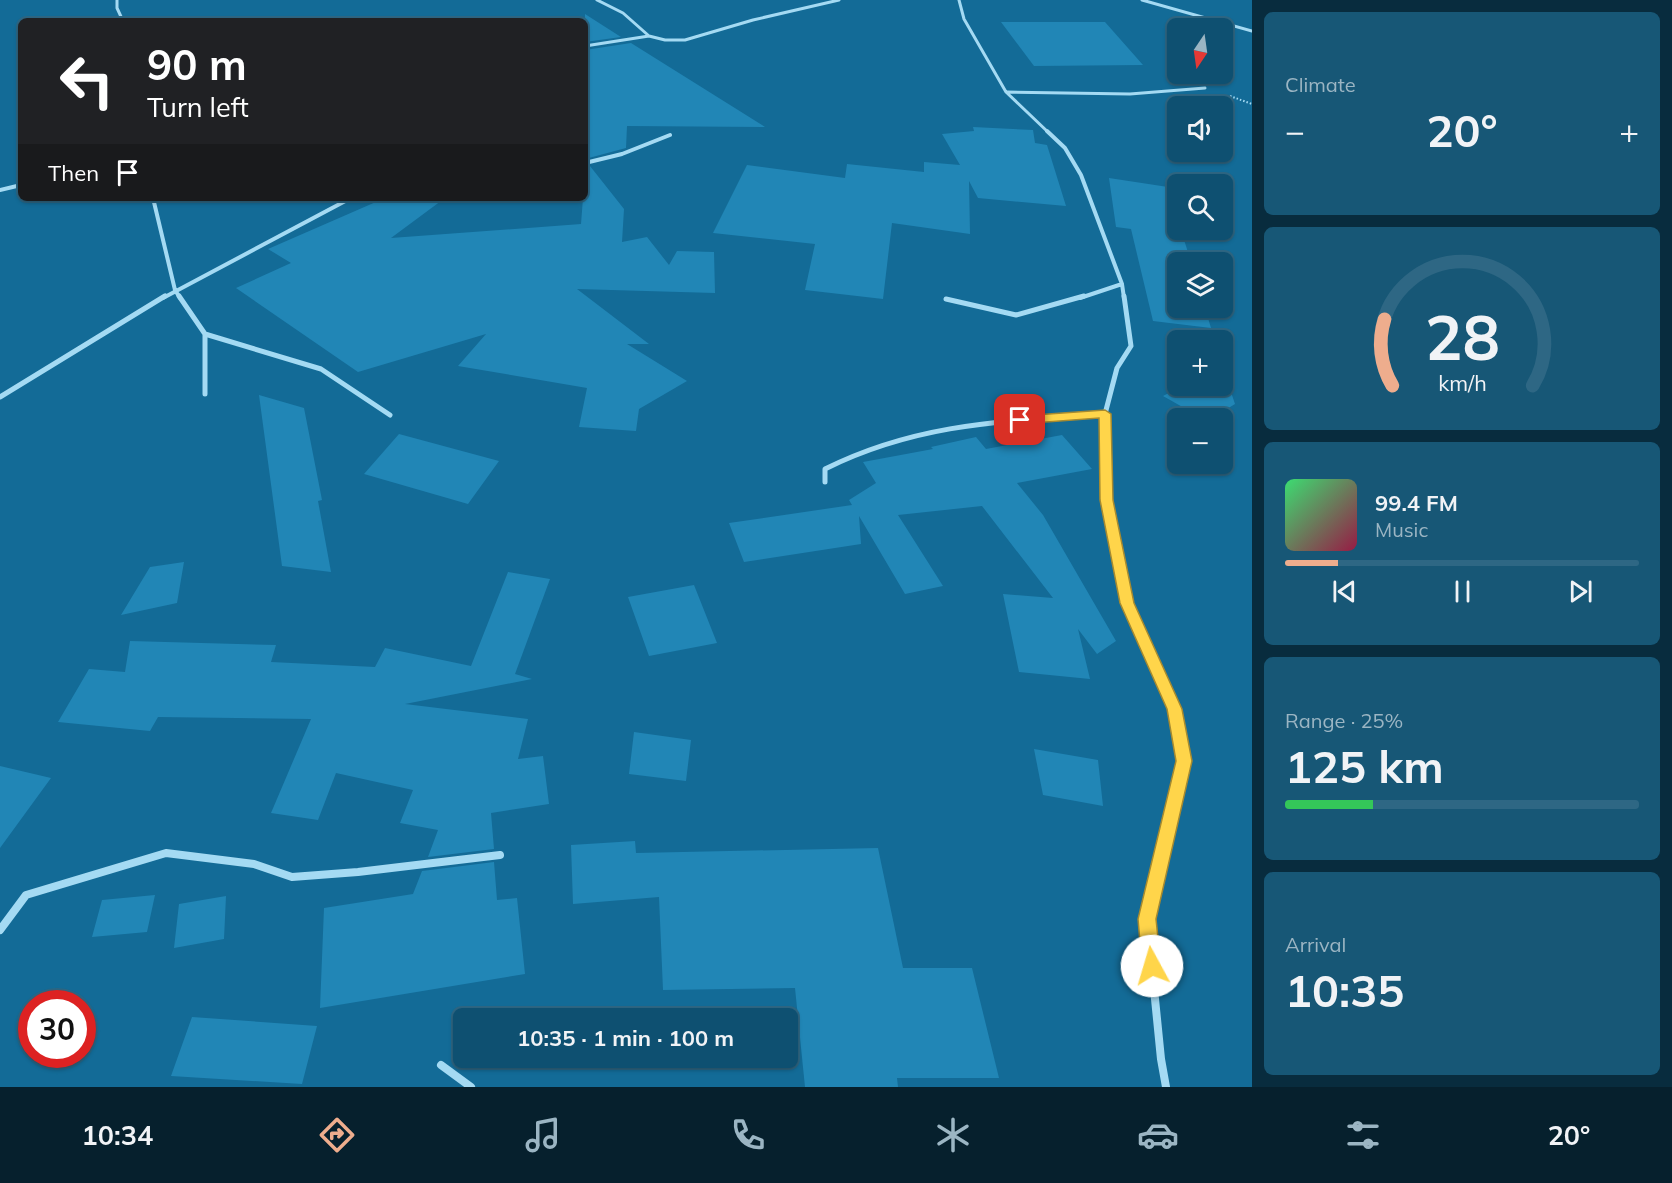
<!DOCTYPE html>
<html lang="en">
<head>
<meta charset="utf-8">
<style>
  body { margin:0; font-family:Mulish,sans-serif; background:#175776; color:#f1f3f6; height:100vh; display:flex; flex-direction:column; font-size:22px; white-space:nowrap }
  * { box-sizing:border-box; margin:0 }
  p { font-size:20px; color:#9bb5c3 }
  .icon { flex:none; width:33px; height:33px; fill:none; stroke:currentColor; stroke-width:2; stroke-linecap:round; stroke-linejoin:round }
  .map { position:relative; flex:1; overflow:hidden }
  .drawer { display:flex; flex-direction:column; gap:12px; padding:12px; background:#082c3e; width:420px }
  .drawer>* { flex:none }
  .guide { position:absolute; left:18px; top:18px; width:570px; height:183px; border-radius:9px; box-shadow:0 2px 4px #0004,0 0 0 2px #2e6784; background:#202124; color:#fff; overflow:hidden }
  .needle { width:39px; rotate:193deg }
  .fabs { position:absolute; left:1167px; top:18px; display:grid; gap:12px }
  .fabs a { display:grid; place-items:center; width:66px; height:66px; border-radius:9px; background:#0e5071; box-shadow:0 2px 4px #0004,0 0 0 2px #2e6784; font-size:30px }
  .speed { position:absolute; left:18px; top:990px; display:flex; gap:12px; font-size:30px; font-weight:700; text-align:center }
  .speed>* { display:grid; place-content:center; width:78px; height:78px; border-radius:50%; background:#0e5071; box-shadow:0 2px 4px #0004,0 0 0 2px #2e6784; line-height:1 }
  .speed .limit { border:9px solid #d22; background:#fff; color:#111 }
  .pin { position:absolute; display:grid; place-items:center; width:51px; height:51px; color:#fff; margin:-26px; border-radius:12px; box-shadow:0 3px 9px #0006 }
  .me { position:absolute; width:66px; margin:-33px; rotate:354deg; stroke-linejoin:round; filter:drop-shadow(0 0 4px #0008) }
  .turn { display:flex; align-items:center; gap:21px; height:126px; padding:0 30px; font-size:27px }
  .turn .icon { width:78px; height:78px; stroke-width:2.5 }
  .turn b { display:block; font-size:42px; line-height:51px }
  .then { display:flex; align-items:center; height:57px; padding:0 30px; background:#0003; gap:12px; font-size:22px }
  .big { font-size:45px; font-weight:700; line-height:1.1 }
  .drawer .widget { flex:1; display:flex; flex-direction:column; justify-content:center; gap:9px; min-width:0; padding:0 21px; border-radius:9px; background:#175776 }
  .drawer .dial { align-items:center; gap:0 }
  .dial svg { height:156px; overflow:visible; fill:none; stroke:#2e6784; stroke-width:7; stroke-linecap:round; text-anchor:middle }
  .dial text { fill:#f1f3f6; stroke:none }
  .song { display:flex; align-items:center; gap:18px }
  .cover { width:72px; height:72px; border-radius:9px; background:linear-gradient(135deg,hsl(140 70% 55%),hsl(340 70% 35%)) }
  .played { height:6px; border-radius:3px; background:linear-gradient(90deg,#eead8d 15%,#2e6784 15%) }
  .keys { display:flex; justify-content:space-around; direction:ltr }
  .heat { display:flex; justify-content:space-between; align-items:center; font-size:33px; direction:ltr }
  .charge { height:9px; border-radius:4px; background:linear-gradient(90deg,#34c759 25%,#2e6784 0) }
  .trip { position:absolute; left:453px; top:1008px; width:345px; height:60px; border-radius:9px; background:#0e5071; box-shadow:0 2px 4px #0004,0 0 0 2px #2e6784; font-weight:700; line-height:60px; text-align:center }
  .tabs { display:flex; height:96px; justify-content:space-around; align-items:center; background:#06202d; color:#9bb5c3 }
  .tabs .icon { width:42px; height:42px }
  .tabs .selected { color:#eead8d }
  .tabs b { font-size:27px; color:#f1f3f6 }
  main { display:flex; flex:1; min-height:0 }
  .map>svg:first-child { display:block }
</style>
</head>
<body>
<main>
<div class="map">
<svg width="1252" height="1087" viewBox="0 0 1252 1087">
  <rect width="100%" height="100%" fill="#136b97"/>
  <!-- building -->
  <path fill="#2186b6" d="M585,14L621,37L585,42Z
    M1001,22H1105L1143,65L1034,66Z
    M631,43L765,127L627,126L626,148L585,159V50Z
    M973,127L1033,130L1035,143L1047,145L1066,206L978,198L969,181L970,234L892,223L883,299L805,290L815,244L713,233L747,165L845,178L847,164L924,172V162L960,165L942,134L974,131Z
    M590,166L624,209L622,242L647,237L669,265L677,251L714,252L715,293L577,289L649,344H627L687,381L639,409L636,431L579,427L587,388L458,366L486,334L358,372L236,288L291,263L268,249L385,198H445L391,238L581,224L583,198H585V167Z
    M1109,178L1168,187L1178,218V230H1181L1191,262H1178V308H1205L1211,328L1153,321L1131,229L1116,227Z
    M1222,365L1235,404L1212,418H1202L1163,396L1182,386H1222Z
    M259,395L304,408L322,500L318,501L331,572L282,566Z
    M399,434L499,461L468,504L364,474Z
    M1062,435L1092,469L1017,483L1043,515L1116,641L1097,654L1078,629L1090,679L1019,672L1003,594L1053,598L982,506L898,515L943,586L905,594L859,516L861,544L744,562L729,523L852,505L849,500L876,483L863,462L933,449L931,447L976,437L986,449Z
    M184,562L177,603L121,615L150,567Z
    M508,572L550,579L515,674L532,679L405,704L528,719L518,759L543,756L549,804L491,813L494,849L428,857L438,830L400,823L413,790L336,773L318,820L271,813L311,719L158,717L150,731L58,722L89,669L125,672L130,641L276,645L271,662L375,667L385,648L471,666Z
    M694,585L717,643L649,656L628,597Z
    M634,732L691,740L686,781L629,774Z
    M1034,749L1098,760L1103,806L1043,795Z
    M0,766L51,778L0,848Z
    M635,841L636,853L878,848L903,968H972L999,1078H897L898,1087H805L795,988L663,990L659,897L573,904L571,845Z
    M494,862L497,900L517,898L525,974L320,1008L324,908L413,894L422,871Z
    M155,895L147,932L92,937L102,900Z
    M226,896L224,939L174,948L179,904Z
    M192,1017L317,1026L302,1084L171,1076Z"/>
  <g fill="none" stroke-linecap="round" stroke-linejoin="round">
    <!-- path -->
    <path stroke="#a4daf3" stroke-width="2" stroke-dasharray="1.5 2" stroke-linecap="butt" d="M1230,96L1252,104"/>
    <!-- street-far4 -->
    <path stroke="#a4daf3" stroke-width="3" d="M117,0V8L123,21
      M597,0L623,13L649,36L665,40H685L753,20L839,0
      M959,0L964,19L1006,92L1049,133
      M1142,0L1252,31
      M585,46L649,36
      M1007,92L1130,94L1205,88"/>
    <!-- street-far3 -->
    <path stroke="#a4daf3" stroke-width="4" d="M1047,131L1065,148L1081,175L1122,284L1124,298
      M585,163L622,154L670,135
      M0,190L21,185
      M153,198L175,290L180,298
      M163,298L351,198
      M1080,298L1122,284"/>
    <!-- street-far2 -->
    <path stroke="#a4daf3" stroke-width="5" d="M179,296L205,334L321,369L390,415
      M946,299L1016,315L1084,296
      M205,334V394
      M0,397L165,296
      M825,482V469C917,423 1005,421 1105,414
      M1107,504L1105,414L1117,368L1131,346L1124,296"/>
    <!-- street-far1 -->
    <path stroke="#a4daf3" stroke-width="7" d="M1107,503L1127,603L1175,709L1183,763"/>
    <!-- street -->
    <path stroke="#a4daf3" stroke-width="8" d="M0,930L26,895L166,853L254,864L292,877L358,872L500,855
      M441,1065L471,1087
      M1166,1087L1161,1059L1147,919L1184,762"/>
  </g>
  <!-- route -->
  <path fill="#ffd54a" stroke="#a68a30" stroke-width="1.5" d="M1105,410L1111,414L1113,500L1134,603L1182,709L1192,761L1156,919L1161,966L1159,972L1152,975L1145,972L1142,966L1138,919L1176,761L1167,709L1120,603L1100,500L1099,418L1020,424L1014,420L1020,416Z"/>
</svg>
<div class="fabs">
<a><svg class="needle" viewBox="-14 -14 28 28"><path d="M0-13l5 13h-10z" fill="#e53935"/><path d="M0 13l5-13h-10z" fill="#9bb5c3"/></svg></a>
<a><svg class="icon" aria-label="sound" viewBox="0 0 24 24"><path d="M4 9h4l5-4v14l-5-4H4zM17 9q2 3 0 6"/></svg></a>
<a><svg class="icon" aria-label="search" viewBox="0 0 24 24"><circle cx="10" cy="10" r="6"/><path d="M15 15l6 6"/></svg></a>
<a><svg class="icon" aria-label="layers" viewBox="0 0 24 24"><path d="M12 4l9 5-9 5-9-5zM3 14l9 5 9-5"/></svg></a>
<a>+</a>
<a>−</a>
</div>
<div class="speed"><div class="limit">30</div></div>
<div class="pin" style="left:1020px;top:420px;background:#d93025"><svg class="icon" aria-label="arrive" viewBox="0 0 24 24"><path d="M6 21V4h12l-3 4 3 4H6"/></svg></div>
<svg class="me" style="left:1152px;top:966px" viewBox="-20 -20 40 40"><circle r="19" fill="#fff"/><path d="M0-13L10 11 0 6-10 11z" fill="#ffd54a"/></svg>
<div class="trip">10:35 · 1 min · 100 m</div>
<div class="guide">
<div class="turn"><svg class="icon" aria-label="left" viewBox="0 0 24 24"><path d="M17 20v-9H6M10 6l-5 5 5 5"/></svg><div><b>90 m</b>Turn left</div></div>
<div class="then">Then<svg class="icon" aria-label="arrive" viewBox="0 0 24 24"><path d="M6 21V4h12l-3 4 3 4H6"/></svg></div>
</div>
</div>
<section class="drawer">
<div class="widget"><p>Climate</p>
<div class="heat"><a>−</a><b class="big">20°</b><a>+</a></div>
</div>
<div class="widget dial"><svg viewBox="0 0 100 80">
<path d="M14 69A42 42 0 1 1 86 69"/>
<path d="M14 69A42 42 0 0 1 10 35" stroke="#eead8d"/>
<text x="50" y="56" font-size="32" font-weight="700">28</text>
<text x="50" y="72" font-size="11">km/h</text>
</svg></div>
<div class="widget">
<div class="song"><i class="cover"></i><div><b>99.4 FM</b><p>Music</p></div></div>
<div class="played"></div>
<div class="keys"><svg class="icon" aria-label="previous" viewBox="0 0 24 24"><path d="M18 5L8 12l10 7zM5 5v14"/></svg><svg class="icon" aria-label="pause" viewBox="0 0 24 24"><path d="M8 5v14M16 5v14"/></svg><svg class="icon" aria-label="next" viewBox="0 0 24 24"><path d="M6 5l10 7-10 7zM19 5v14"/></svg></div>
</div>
<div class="widget"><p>Range · 25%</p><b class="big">125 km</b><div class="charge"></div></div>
<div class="widget"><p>Arrival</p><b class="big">10:35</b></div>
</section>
</main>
<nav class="tabs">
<b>10:34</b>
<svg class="icon selected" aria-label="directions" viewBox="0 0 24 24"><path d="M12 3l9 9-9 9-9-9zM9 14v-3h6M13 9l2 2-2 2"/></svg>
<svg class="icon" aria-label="music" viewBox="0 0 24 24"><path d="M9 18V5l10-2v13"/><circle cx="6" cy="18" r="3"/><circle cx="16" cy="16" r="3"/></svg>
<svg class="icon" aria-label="phone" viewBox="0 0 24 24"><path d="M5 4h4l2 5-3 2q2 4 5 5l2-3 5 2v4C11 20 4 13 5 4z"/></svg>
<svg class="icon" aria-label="climate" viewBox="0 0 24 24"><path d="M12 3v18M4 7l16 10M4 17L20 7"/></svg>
<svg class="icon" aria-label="car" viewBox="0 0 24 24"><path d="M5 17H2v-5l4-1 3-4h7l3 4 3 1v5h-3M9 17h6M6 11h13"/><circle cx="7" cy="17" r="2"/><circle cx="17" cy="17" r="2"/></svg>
<svg class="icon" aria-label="filters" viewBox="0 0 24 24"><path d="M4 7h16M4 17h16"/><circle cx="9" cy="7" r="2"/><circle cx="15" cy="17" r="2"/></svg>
<b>20°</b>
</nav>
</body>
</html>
